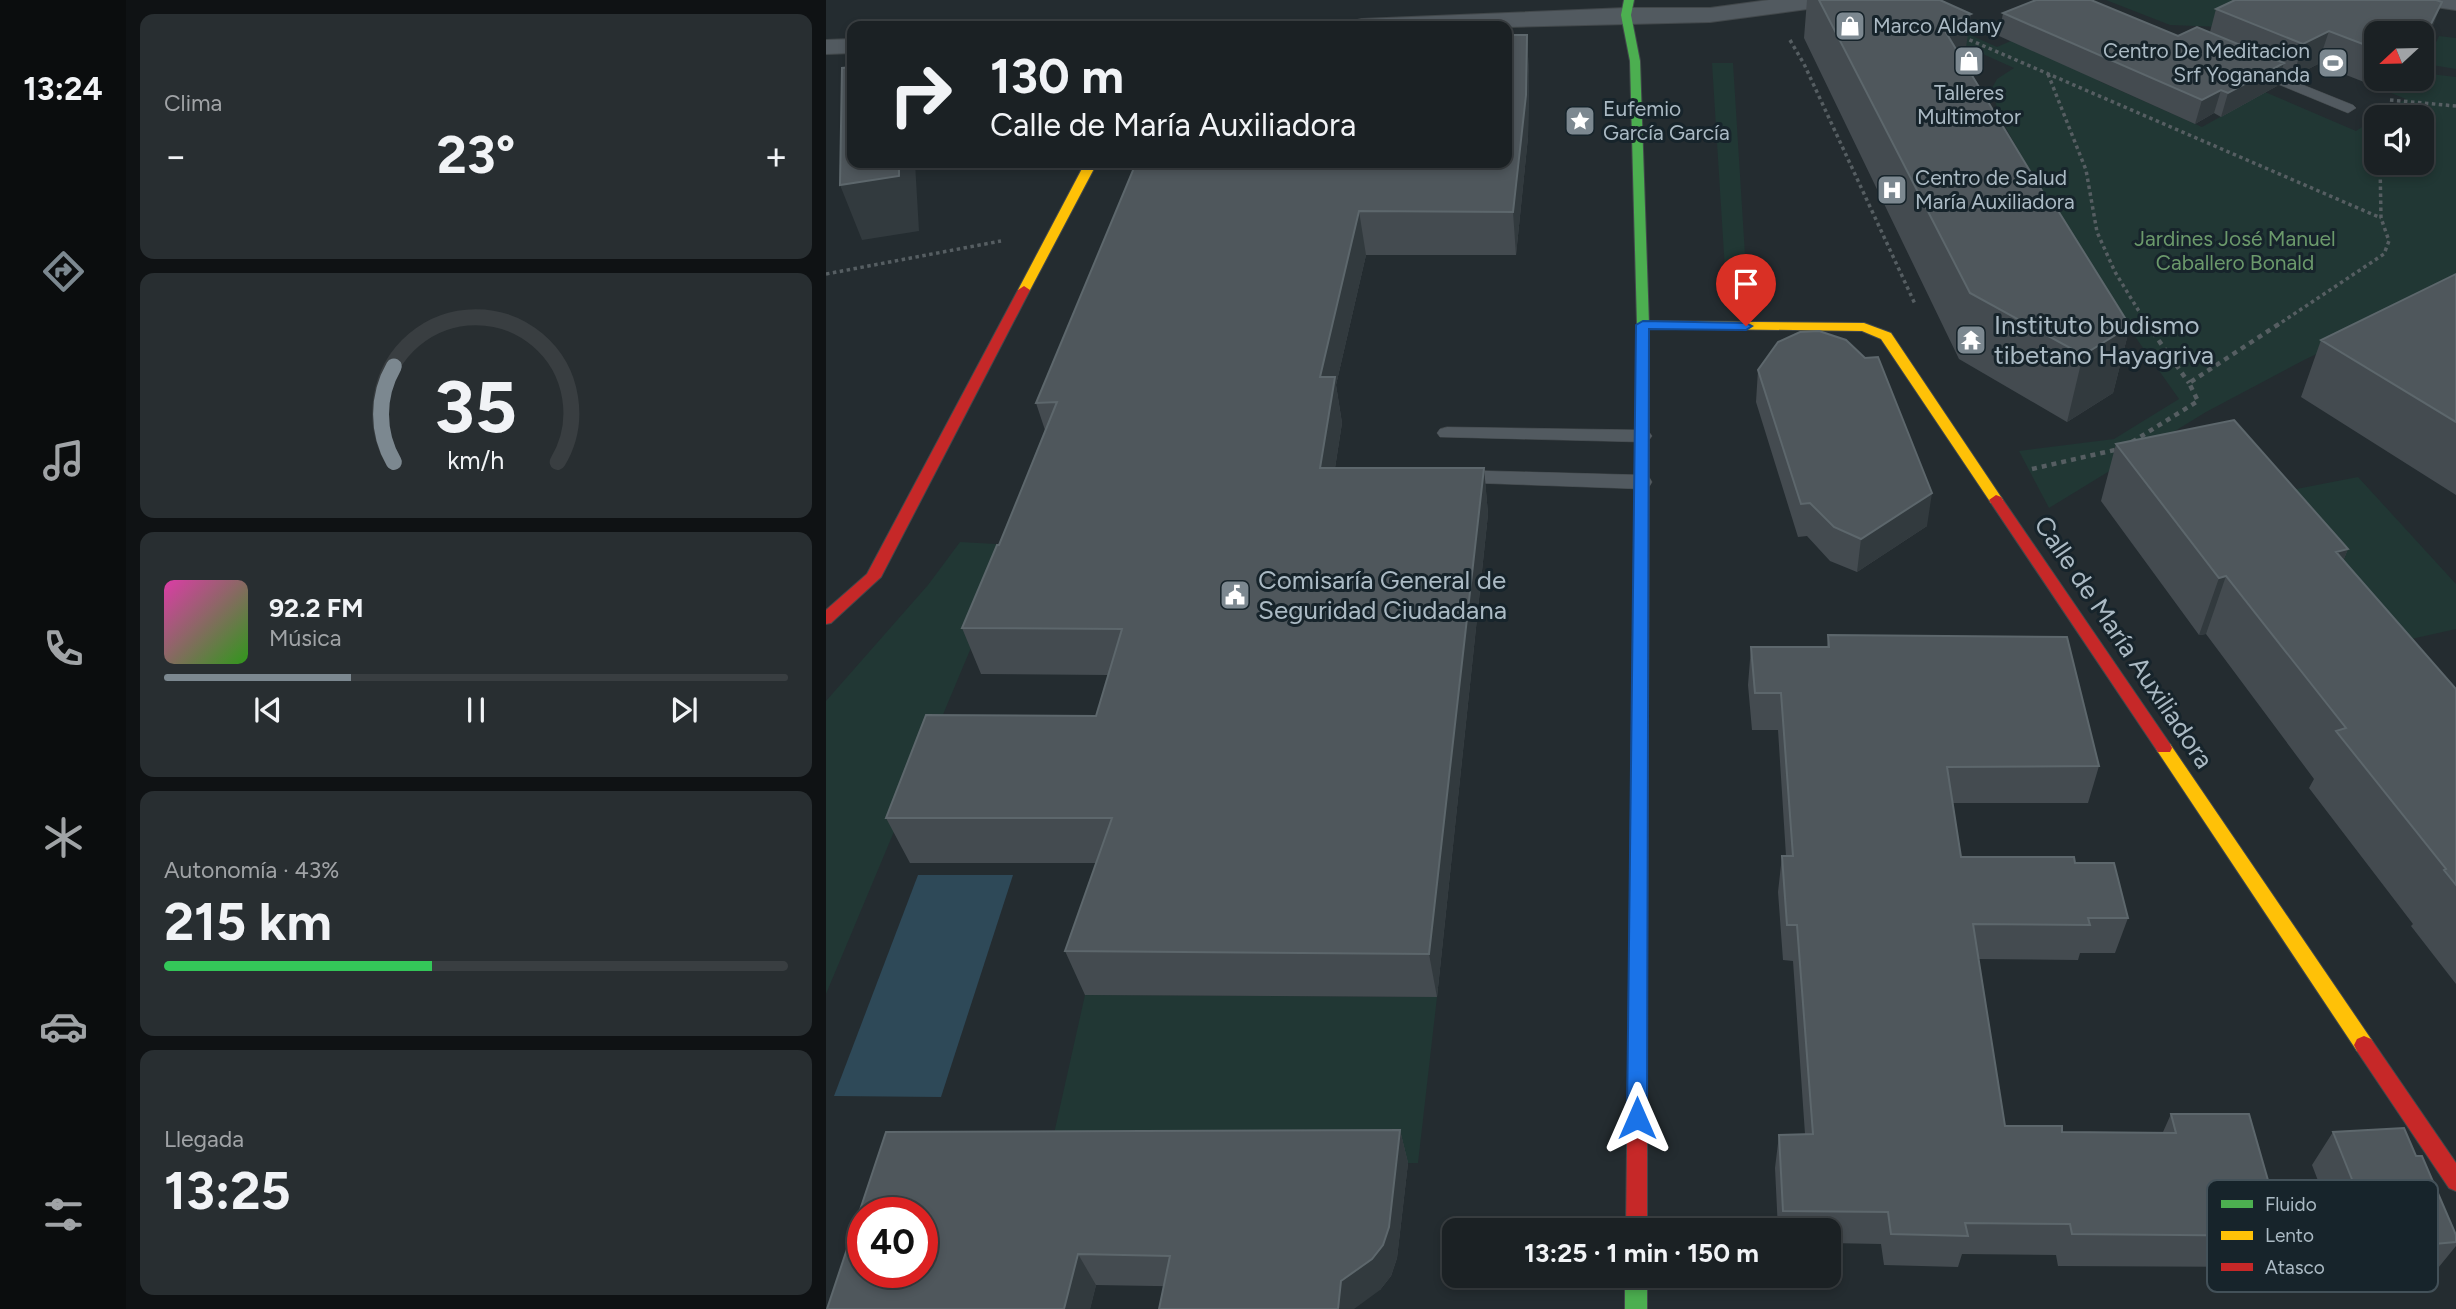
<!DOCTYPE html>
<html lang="es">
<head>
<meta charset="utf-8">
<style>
  body { margin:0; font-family:Figtree,sans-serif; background:#282e31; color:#f1f3f6; height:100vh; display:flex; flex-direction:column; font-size:26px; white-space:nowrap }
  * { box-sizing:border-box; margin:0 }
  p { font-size:23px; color:#a0a3a6 }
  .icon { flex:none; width:38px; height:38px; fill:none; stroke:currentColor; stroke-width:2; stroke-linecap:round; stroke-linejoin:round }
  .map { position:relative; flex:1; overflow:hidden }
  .drawer { display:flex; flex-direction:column; gap:14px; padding:14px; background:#0f1214; width:700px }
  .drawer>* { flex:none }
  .guide { position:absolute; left:21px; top:21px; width:665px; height:147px; border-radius:14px; box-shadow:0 4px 10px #0003,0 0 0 2px #393e41; background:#1b2124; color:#f1f3f6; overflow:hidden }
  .needle { width:46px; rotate:248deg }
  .fabs { position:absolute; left:1538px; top:21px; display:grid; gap:14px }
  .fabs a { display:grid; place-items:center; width:70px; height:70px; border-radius:14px; background:#1b2124; box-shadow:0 4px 10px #0003,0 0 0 2px #393e41; font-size:35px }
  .speed { position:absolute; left:21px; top:1197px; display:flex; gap:14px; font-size:35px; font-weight:700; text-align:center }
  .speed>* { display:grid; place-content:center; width:91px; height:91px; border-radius:50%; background:#1b2124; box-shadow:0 4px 10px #0003,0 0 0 2px #393e41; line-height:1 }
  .speed .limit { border:10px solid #d22; background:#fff; color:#111 }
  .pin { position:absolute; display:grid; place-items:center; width:60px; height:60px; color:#fff; margin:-72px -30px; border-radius:50% 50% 50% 0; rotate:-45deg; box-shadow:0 0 7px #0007 }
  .pin .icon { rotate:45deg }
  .me { position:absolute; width:77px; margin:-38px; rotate:0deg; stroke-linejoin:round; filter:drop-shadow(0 0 5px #0008) }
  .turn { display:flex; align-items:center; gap:24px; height:147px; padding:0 28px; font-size:32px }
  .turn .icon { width:91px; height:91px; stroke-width:2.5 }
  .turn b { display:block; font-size:49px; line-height:60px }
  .big { font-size:52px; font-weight:700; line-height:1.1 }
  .drawer .widget { flex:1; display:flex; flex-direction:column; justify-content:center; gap:10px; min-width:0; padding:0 24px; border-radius:14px; background:#282e31 }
  .drawer .dial { align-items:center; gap:0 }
  .dial svg { height:182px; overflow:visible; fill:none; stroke:#393e41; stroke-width:7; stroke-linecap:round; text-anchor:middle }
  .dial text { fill:#f1f3f6; stroke:none }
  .song { display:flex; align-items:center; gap:21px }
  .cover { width:84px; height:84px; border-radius:10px; background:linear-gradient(135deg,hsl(320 70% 55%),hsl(110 70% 35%)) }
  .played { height:7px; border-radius:4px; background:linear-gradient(90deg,#7c8890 30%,#393e41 30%) }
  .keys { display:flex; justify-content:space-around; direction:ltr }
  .heat { display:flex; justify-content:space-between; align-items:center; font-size:38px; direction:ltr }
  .charge { height:10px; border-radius:5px; background:linear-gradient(90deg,#34c759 43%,#393e41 0) }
  .trip { position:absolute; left:616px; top:1218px; width:399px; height:70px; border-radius:14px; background:#1b2124; box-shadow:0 4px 10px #0003,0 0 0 2px #393e41; font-weight:700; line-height:70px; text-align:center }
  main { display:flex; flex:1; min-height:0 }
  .tab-bar { display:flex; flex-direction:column; width:126px; justify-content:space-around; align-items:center; background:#0b0d0e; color:#a0a3a6 }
  .tab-bar .icon { width:49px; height:49px }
  .tab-bar .on { color:#7c8890 }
  .tab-bar b { font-size:32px; color:#f1f3f6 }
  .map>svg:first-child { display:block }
</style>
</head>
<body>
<main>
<nav class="tab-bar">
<b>13:24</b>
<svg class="icon on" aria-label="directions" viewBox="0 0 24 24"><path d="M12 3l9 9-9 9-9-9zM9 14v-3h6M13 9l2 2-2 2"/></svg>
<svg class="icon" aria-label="music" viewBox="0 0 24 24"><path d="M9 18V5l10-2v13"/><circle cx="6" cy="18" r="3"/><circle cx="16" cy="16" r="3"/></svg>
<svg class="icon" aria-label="phone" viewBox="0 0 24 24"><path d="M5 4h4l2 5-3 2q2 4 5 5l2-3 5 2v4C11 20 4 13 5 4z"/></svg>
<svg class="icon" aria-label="climate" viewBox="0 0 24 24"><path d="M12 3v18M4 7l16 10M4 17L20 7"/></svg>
<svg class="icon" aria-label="car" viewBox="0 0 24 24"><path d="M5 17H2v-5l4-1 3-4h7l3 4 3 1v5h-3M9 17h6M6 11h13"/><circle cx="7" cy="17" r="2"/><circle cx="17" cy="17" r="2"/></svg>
<svg class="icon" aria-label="filters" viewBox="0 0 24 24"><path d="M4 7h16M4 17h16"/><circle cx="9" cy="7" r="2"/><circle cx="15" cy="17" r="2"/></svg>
</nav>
<section class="drawer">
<div class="widget"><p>Clima</p>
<div class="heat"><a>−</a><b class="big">23°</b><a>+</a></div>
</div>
<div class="widget dial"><svg viewBox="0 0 100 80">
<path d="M14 69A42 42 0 1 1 86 69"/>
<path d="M14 69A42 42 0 0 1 14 27" stroke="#7c8890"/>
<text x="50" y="56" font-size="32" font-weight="700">35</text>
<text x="50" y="72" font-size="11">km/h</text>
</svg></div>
<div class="widget">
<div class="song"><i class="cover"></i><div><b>92.2 FM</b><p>Música</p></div></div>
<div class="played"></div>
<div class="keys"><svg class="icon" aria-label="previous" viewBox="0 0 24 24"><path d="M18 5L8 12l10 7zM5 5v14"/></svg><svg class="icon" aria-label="pause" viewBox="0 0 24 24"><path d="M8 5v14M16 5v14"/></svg><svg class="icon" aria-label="next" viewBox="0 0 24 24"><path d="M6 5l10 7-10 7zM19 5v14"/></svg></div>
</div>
<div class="widget"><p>Autonomía · 43%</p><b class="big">215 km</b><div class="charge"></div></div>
<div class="widget"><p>Llegada</p><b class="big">13:25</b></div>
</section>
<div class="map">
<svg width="1630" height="1309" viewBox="0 0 1630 1309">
  <rect width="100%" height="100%" fill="#242c30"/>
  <!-- green -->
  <path fill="#213734" d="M1280,0H1429L1396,27L1344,25Z
    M1086,9L1171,47L1203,33L1273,81L1376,127L1439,92L1530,131L1550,118V163H1596V117H1551L1580,99L1560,91L1582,79H1596V73L1630,77V287L1478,360L1380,412L1223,508L1193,451L1288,439L1353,399C1299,322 1243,245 1198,161C1186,138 1170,114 1166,88L1171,79L1188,68L1061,11Z
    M1613,36L1630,38V69L1600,64Z
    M886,63H907L922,303L901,302Z
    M1532,477L1630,584V629L1554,646L1430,497Z
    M134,542L188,545L0,994V701L102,585Z
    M259,995L611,997L592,1163L221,1165Z"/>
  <!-- water -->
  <path fill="#2e4958" d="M92,875H187L115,1097L8,1096Z"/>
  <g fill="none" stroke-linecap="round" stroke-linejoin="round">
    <!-- lane casing -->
    <g stroke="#42484b" stroke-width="1">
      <path id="lane" d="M1425,64L1527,105L1530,108L1522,113L1517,111L1420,71L1418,68Z
        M621,427L816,430L823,432L826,436L823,440L816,442L614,437L611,433L614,429Z
        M628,470L816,475L823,477L826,482L823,487L816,489L621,482L618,477L621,472Z"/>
    </g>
    <!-- street casing -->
    <g stroke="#42484b" stroke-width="2">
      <path id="street" d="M943,0H1008L1004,5L996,7L884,22L681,27L524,26L527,21L536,19L800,8H884Z
        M1592,0H1630V10L1596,5Z
        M26,39V53L0,54V40Z"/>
    </g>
    <!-- fast casing -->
    <g stroke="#42484b" stroke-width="2">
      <path id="fast" d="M798,0H808L805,15L814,61L823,325V459L816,463L809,459L811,325L804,61L795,15Z
        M799,1276H821V1309H799Z"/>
    </g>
    <!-- slow casing -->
    <g stroke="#42484b" stroke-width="2">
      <path id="slow" d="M259,163H271L204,290L198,294L194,293L192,290Z
        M817,321L1038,323L1065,333L1177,500L1175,503H1165L1055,339L1036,331L813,328L811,325Z
        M816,455L823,459L821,981L819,987L812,989L805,987L803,981L809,459Z
        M1338,742L1344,744L1545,1039L1548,1045L1545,1051L1538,1054L1531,1051L1332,752L1330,748L1332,744Z"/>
    </g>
    <!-- jam casing -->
    <g stroke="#42484b" stroke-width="2">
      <path id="jam" d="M198,286L204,290L55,577L5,623L0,624V610L41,574L192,290Z
        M1170,495L1175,497L1344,744L1346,748L1344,752H1332L1163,500Z
        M812,973L819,975L821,981V1230H800L803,981L805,975Z
        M1538,1036L1545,1039L1630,1163V1191L1623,1188L1531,1051L1528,1045L1531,1039Z"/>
    </g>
    <!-- path-far1 -->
    <path stroke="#565e62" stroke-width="3.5" stroke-dasharray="3.5 3.5" stroke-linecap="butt" d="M1137,37L1555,218
      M964,40L978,64L1089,304
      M1222,74L1260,170L1271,232L1289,272L1322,326
      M1564,100L1630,106
      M0,274L175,241
      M1450,326L1558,254L1563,241L1555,218L1554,163"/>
    <!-- path -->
    <path stroke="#565e62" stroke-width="4.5" stroke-dasharray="5 5" stroke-linecap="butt" d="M1321,324L1363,383
      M1306,442L1372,401L1363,383L1453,324
      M1206,469L1293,449"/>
    <!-- lane -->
    <use href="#lane" fill="#525a60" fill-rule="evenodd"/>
    <!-- street -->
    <use href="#street" fill="#525a60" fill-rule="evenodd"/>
    <!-- fast -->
    <use href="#fast" fill="#4caf50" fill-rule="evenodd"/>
    <!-- slow -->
    <use href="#slow" fill="#ffc107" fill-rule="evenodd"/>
    <!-- jam -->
    <use href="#jam" fill="#c62828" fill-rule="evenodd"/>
  </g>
  <!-- wall -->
  <path fill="#444b50" d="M981,0H1114L1138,61L1221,199L1304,326L1287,393L1241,422L1133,359L978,38Z
    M1390,9L1604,34L1596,51V33H1550V79H1573L1556,89L1492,64L1467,77L1455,73L1451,86L1395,117L1388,113L1369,124L1173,36L1177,13L1352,36L1384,32Z
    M701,35L703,76L702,137L690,255H540L510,385L516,423L509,468H658L662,514L611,997L259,995L239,951L270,863H84L60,818L270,716L282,675L155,674L136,628L173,545L219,430L210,403Z
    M1630,274V495L1475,397L1495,340Z
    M932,370L1101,526L1031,572L1004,561L981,536L972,537L930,402Z
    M1290,444L1522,549L1517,561L1630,689V984L1585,926L1587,924L1483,788L1488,779L1380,634L1373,635L1275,501Z
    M1002,635L1273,766L1262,803H1127L1135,857L1249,863L1302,918L1289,953H1254L1252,960L1152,959L1179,1126L1236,1132H1337L1345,1114L1458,1236L1438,1267L1232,1266L1230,1255L1136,1254L1132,1267L1058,1265L1055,1244L1003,1243V1230H952L949,1168L953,1135L979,1134L967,961L957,960L952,892L956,856H960L952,730H926L922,685L925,647H1001Z
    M574,1130L582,1163L571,1258L565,1276L554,1290L270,1285L264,1309H1Z
    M1507,1132L1590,1156L1630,1235V1246L1608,1273L1530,1280L1486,1165Z"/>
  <!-- shaded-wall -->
  <path fill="#323a3e" d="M1616,2L1604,34L1596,51V39Z
    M1145,14L1136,74L1116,26Z
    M1503,31L1492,64L1467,77L1477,44Z
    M701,35L703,76L702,137L690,255L687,212Z
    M1458,63L1451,86L1395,117L1402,93Z
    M1559,79H1573L1556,89Z
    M1395,90L1388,113L1369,124L1376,100Z
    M73,163H89L93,231L36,240L14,185Z
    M533,211L540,255L510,385L516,423L502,513L494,468V377Z
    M1304,326L1287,393L1241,422L1257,355Z
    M658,468L662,514L611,997L603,954Z
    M1106,493L1101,526L1031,572L1035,539Z
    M1522,549L1498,607L1510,552Z
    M1400,576L1380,634L1373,635L1393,578Z
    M574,1130L582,1163L571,1258L565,1276L554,1290L528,1309H512L515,1281Z
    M252,1254L270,1285L264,1309H238Z"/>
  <!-- building -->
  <path fill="#4f575c" stroke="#5d676c" stroke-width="2" fill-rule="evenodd" d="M993,0H1114L1145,14L1116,26L1221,199L1226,201L1304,326L1257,355L1144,293Z
    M1210,0H1265L1352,36L1371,27L1458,63L1402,93L1395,90L1376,100L1177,13Z
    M1409,0H1610L1616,2L1598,38L1596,39V33H1550V49L1503,31L1477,44L1390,9Z
    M681,35H701L700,95L687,212L533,211L494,377H509L494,468H658L603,954L239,951L286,818H60L100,715L270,716L296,629L136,628L171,545H173L231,402L210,403L310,163H681Z
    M26,67V163H73V176L14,185L16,68Z
    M1630,274V422L1495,340Z
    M993,331L1020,340L1039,358L1052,357L1106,493L1035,539L1008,527L984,503L975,504L932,370L952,342L974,332Z
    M1408,420L1522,549L1510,552L1630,689V885L1618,870L1620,869L1510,731L1520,728L1400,576L1393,578L1290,444Z
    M1002,635L1241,637L1273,766L1121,767L1135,857H1248L1249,863H1288L1302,918H1262L1264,925L1147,924L1179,1126H1236V1132L1350,1133L1345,1114H1423L1458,1236L1246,1234L1244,1224L1139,1223L1142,1236L1065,1234L1062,1212L957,1211L953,1135L987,1134L971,925H961L956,856H967L955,693H929L925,647H1003Z
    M1578,1128L1590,1156H1596L1630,1235V1242L1554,1249L1507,1132Z
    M574,1130L563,1227L557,1245L546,1259L515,1281L512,1309H333L344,1256L252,1254L238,1309H1L60,1132ZM37,1213H96V1272H37Z"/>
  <!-- route -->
  <path fill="#1a73e8" stroke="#114b97" stroke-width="2" d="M817,321L920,323L926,326L920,330L823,329L821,1118L818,1124L811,1127L804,1124L801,1118L810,325Z"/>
  <!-- icons -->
  <defs>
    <g id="shop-square" transform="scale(1.575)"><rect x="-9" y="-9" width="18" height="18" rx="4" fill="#7c8890" stroke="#17242b"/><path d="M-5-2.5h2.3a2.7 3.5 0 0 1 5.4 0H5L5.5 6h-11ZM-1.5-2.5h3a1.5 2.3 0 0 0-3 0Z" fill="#fff"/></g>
    <g id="stadium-square" transform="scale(1.575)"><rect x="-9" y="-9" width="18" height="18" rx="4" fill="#7c8890" stroke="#17242b"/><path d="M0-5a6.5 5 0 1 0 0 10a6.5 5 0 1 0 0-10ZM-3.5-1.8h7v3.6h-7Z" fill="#fff"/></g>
    <g id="sight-square" transform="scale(1.575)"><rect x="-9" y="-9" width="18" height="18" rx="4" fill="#7c8890" stroke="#17242b"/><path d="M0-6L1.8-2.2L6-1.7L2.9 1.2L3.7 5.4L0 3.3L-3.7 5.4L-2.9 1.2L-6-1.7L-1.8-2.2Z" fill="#fff"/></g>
    <g id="hospital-square" transform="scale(1.575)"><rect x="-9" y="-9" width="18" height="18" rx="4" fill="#7c8890" stroke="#17242b"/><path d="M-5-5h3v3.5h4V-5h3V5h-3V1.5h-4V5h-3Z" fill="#fff"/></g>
    <g id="temple-square" transform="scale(1.575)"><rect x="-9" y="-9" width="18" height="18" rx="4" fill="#7c8890" stroke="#17242b"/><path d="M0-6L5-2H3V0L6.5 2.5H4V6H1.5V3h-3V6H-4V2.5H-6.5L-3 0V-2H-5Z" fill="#fff"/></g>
    <g id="civic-square" transform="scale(1.575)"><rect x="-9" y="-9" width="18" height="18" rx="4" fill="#7c8890" stroke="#17242b"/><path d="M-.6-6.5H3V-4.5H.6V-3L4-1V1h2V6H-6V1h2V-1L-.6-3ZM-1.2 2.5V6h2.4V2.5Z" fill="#fff"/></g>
  </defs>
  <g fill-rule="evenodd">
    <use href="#shop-square" x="1024" y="26"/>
    <use href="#shop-square" x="1143" y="61"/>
    <use href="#stadium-square" x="1507" y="63"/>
    <use href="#sight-square" x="754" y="121"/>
    <use href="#hospital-square" x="1066" y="190"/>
    <use href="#temple-square" x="1145" y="340"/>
    <use href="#civic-square" x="409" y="595"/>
  </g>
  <g text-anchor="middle" stroke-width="6" stroke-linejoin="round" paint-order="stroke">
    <!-- far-poi labels -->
    <g font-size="21" fill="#abbac4" stroke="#17242b" text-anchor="start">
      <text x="1047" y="33">Marco Aldany</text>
      <text x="1484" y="58" text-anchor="end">Centro De Meditacion<tspan x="1484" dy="24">Srf Yogananda</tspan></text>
      <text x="1143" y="100" text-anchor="middle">Talleres<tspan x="1143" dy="24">Multimotor</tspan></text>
      <text x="777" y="116">Eufemio<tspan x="777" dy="24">García García</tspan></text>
      <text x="1089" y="185">Centro de Salud<tspan x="1089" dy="24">María Auxiliadora</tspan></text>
    </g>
    <!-- far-park labels -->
    <g font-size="21" fill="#6b996b" stroke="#17242b">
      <text x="1409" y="246">Jardines José Manuel<tspan x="1409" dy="24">Caballero Bonald</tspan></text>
    </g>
    <!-- poi labels -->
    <g font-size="26" fill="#abbac4" stroke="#17242b" text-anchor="start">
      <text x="1168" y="334">Instituto budismo<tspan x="1168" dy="30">tibetano Hayagriva</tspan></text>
      <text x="432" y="589">Comisaría General de<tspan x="432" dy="30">Seguridad Ciudadana</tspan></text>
    </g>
    <!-- street labels -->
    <g font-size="26" fill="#abbac4" stroke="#17242b">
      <text transform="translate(1298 642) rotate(56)" y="9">Calle de María Auxiliadora</text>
    </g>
  </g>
  <!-- legend -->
  <rect x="1381" y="1180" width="231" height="112" rx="10" fill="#17242b" stroke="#435159" stroke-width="2"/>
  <rect x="1395" y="1200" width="32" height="8" fill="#4caf50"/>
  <rect x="1395" y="1231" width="32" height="9" fill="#ffc107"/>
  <rect x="1395" y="1263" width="32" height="8" fill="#c62828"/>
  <g font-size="19" fill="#abbac4">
    <text x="1439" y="1211">Fluido</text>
    <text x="1439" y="1242">Lento</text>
    <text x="1439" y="1274">Atasco</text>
  </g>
</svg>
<div class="fabs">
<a><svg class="needle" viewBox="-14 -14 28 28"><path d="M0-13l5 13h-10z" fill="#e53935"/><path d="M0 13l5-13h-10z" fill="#a0a3a6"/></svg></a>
<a><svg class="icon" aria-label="sound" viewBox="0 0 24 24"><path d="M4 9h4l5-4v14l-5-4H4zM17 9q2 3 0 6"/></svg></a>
</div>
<div class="speed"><div class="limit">40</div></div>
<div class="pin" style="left:920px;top:326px;background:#d93025"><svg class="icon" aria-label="arrive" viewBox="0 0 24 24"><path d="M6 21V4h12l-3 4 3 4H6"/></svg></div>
<svg class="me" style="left:811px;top:1118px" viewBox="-20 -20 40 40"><path d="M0-17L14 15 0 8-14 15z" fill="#1a73e8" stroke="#fff" stroke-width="4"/></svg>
<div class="trip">13:25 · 1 min · 150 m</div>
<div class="guide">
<div class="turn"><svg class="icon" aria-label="right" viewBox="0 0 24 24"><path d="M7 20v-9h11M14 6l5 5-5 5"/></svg><div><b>130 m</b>Calle de María Auxiliadora</div></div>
</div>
</div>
</main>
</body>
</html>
